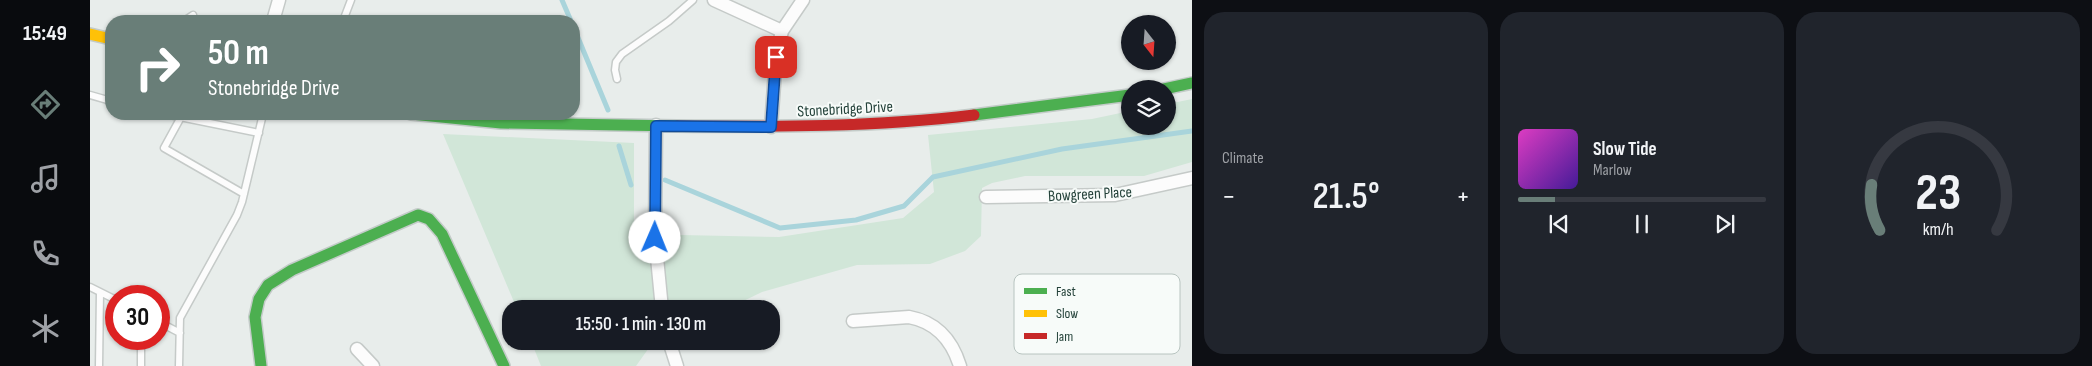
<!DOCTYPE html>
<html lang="en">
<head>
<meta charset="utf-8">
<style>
  body { margin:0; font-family:"Sofia Sans Condensed",sans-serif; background:#20242c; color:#f1f3f6; height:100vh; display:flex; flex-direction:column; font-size:19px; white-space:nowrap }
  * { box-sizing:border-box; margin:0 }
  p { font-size:16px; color:#9ea1a6 }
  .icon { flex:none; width:28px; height:28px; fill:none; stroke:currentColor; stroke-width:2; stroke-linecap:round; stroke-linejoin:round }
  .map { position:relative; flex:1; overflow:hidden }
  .sheet { display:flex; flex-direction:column; gap:12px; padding:12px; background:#0d0f14; width:900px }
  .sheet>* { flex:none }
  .top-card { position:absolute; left:15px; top:15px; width:475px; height:105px; border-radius:20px; box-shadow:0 1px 4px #0004; background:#697e78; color:#fff; overflow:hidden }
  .needle { width:32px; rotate:163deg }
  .tools { position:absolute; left:1031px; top:15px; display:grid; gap:10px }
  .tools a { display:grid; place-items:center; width:55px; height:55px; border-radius:50%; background:#171b24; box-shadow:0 1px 4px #0004; font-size:25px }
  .speed { position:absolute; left:15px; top:285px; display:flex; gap:10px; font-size:25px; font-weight:700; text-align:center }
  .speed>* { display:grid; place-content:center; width:65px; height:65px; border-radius:50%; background:#171b24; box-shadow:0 1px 4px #0004; line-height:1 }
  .speed .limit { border:8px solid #d22; background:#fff; color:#111 }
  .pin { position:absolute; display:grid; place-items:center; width:42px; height:42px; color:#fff; margin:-21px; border-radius:10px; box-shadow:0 2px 8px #0006 }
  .me { position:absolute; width:55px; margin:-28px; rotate:1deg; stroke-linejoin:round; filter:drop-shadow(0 0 4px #0008) }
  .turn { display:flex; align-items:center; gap:18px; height:105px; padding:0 20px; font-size:22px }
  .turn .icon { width:65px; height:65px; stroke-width:2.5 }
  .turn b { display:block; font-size:35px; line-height:42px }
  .big { font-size:38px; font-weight:600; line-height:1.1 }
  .sheet .card { flex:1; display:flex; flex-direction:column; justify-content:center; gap:8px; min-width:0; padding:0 18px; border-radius:20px; background:#20242c }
  .sheet .dial { align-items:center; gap:0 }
  .dial svg { height:130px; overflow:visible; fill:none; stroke:#363941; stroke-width:7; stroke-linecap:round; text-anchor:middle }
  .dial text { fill:#f1f3f6; stroke:none }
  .song { display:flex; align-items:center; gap:15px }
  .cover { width:60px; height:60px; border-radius:8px; background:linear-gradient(135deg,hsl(310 70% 55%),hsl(260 70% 35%)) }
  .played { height:5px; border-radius:2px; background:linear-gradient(90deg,#697e78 15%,#363941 15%) }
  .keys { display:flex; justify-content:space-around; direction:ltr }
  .heat { display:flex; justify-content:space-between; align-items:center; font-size:28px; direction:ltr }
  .sheet .tiles { flex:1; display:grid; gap:12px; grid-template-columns:repeat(3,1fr) }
  .trip { position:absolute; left:412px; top:300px; width:278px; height:50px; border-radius:20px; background:#171b24; box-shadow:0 1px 4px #0004; font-weight:600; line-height:50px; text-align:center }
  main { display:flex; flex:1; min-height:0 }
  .tabs { display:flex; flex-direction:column; width:90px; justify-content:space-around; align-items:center; background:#090b0e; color:#9ea1a6 }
  .tabs .icon { width:35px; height:35px }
  .tabs .active { color:#697e78 }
  .tabs b { font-size:22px; color:#f1f3f6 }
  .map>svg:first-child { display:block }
</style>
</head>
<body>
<main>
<nav class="tabs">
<b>15:49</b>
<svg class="icon active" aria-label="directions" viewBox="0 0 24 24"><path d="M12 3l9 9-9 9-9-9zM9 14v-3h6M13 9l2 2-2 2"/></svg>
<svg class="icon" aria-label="music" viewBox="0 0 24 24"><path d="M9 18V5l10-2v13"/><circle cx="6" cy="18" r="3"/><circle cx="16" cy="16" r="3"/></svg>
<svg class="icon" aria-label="phone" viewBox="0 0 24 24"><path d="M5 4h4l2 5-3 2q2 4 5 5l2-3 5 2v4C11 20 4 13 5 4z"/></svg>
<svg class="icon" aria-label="climate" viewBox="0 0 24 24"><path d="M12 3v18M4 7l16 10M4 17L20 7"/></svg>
</nav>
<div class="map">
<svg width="1102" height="366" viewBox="0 0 1102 366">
  <rect width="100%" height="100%" fill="#e8edeb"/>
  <!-- green -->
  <path fill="#d1e6d8" d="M1102,99V162L1054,176H935L902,183L892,188L891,236L875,251L840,264L767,265L672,292L637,309H427L353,134L544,143V234L689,237L813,218L844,192L838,135L1002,119L1040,111V126H1078V104Z
    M441,341H569L561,345L546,366H451Z"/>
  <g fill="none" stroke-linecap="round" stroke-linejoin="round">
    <!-- stream -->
    <path stroke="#a9d4db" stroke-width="5" d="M472,0L481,21
      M484,28L518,110
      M529,146L541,185
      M575,180L690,228L766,220L814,206L843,177L972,149L1102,131"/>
    <!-- lane casing -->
    <g stroke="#c5cac8" stroke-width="9">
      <path id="lane" d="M94,21L103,15
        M253,21L261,0
        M527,79L525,70L526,62L532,54L579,21L603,0
        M0,95L21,101
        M75,114L169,133
        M91,117L74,148L154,194
        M0,287L26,300
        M69,322L90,333
        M9,366L10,292
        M51,366V339
        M89,366L90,318L147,215L152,202L173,114"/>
    </g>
    <!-- street casing -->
    <g stroke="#c5cac8" stroke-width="15">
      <path id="street" d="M624,0L692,31
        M183,21L189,0
        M566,125L565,237L572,309
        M681,127L686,57L692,31L713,0
        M896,197L1025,195L1102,178
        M763,321L819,317C846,322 862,340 870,366
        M579,341L587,366
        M267,349L283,366"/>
    </g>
    <!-- fast casing -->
    <g stroke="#c3cbc8" stroke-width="14">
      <path id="fast" d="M1074,89L1102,83
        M321,114L411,123L587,126
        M884,115L1040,95
        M171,366L165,317L169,299L178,285L202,270L328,215L339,219L352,234L414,366"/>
    </g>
    <!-- slow casing -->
    <g stroke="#c3cbc8" stroke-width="14">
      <path id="slow" d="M0,34L21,39"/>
    </g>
    <!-- jam casing -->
    <g stroke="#c3cbc8" stroke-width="14">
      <path id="jam" d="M587,126C686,127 785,127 884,115"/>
    </g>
    <!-- lane -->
    <use href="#lane" stroke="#fcfcfc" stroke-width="6"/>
    <!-- street -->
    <use href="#street" stroke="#fcfcfc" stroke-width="12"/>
    <!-- fast -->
    <use href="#fast" stroke="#4caf50" stroke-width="11"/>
    <!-- slow -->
    <use href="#slow" stroke="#ffc107" stroke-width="11"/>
    <!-- jam -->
    <use href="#jam" stroke="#c62828" stroke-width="11"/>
  </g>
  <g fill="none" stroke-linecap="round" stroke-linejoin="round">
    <!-- route casing -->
    <g stroke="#114b97" stroke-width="12">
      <path id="route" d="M565,238L566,126L681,127L686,57"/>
    </g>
    <!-- route -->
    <use href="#route" stroke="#1a73e8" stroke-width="9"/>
  </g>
  <g text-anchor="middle" stroke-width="4" stroke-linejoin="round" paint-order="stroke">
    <!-- street labels -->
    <g font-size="16" fill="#24423a" stroke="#f7fbf9">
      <text transform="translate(755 108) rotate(-3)" y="6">Stonebridge Drive</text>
      <text transform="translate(1000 193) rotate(-3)" y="6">Bowgreen Place</text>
    </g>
  </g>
  <!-- legend -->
  <rect x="924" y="274" width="166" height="80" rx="8" fill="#f7fbf9" stroke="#b8c4c0" stroke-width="1"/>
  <rect x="934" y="288" width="23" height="6" fill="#4caf50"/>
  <rect x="934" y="310" width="23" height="7" fill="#ffc107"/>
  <rect x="934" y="333" width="23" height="6" fill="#c62828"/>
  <g font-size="14" fill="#24423a">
    <text x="966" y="296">Fast</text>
    <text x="966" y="318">Slow</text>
    <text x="966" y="341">Jam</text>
  </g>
</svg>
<div class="tools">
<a><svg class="needle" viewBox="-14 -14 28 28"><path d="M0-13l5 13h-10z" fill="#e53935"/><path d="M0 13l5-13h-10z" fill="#9ea1a6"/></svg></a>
<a><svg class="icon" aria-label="layers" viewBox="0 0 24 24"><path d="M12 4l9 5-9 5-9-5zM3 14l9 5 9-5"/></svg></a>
</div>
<div class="speed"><div class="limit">30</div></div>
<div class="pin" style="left:686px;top:57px;background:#d93025"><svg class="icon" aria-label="arrive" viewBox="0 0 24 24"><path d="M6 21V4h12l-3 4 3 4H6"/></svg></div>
<svg class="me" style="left:565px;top:238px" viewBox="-20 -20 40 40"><circle r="19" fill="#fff"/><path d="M0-13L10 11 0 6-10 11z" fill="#1a73e8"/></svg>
<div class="trip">15:50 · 1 min · 130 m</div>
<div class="top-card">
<div class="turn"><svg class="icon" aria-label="right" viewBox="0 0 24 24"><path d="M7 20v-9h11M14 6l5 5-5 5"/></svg><div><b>50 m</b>Stonebridge Drive</div></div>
</div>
</div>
<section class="sheet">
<div class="tiles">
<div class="card"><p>Climate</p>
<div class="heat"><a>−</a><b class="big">21.5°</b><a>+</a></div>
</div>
<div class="card">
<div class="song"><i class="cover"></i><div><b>Slow Tide</b><p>Marlow</p></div></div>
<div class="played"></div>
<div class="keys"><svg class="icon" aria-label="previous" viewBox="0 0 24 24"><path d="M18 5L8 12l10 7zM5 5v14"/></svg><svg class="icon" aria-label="pause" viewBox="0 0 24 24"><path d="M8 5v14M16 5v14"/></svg><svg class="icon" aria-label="next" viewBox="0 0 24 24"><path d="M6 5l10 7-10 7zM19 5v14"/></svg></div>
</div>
<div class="card dial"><svg viewBox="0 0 100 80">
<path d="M14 69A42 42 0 1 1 86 69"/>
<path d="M14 69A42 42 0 0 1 9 41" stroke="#697e78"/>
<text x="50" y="56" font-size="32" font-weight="700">23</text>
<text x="50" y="72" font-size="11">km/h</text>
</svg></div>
</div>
</section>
</main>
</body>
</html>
